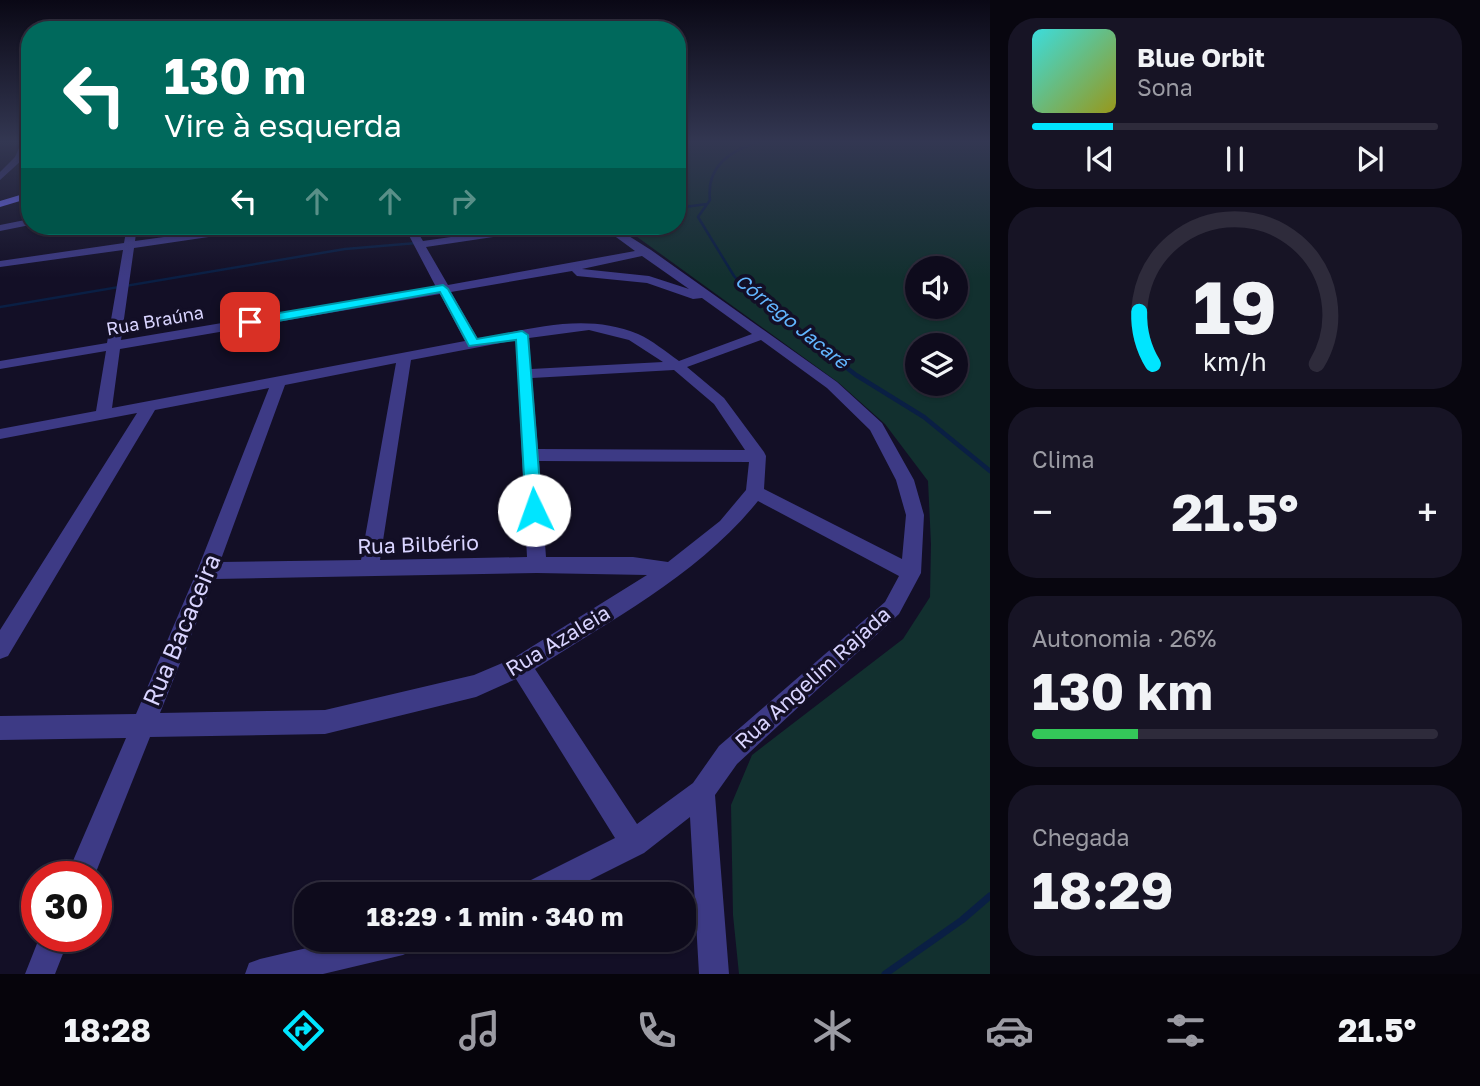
<!DOCTYPE html>
<html lang="pt">
<head>
<meta charset="utf-8">
<style>
  body { margin:0; font-family:"Golos Text",sans-serif; background:#171425; color:#f1f3f6; height:100vh; display:flex; flex-direction:column; font-size:26px; white-space:nowrap }
  * { box-sizing:border-box; margin:0 }
  p { font-size:23px; color:#9b9ba3 }
  .icon { flex:none; width:38px; height:38px; fill:none; stroke:currentColor; stroke-width:2; stroke-linecap:round; stroke-linejoin:round }
  .map { position:relative; flex:1; overflow:hidden }
  .panel { display:flex; flex-direction:column; gap:18px; padding:18px; background:#08060f; width:490px }
  .panel>* { flex:none }
  .guide { position:absolute; left:21px; top:21px; width:665px; height:214px; border-radius:28px; box-shadow:0 2px 5px #0004,0 0 0 2px #2e2b3b; background:#00695c; color:#fff; overflow:hidden }
  .buttons { position:absolute; left:905px; top:256px; display:grid; gap:14px }
  .buttons a { display:grid; place-items:center; width:63px; height:63px; border-radius:50%; background:#0e0b1c; box-shadow:0 2px 5px #0004,0 0 0 2px #2e2b3b; font-size:35px }
  .speed { position:absolute; left:21px; top:861px; display:flex; gap:14px; font-size:35px; font-weight:700; text-align:center }
  .speed>* { display:grid; place-content:center; width:91px; height:91px; border-radius:50%; background:#0e0b1c; box-shadow:0 2px 5px #0004,0 0 0 2px #2e2b3b; line-height:1 }
  .speed .limit { border:10px solid #d22; background:#fff; color:#111 }
  .pin { position:absolute; display:grid; place-items:center; width:60px; height:60px; color:#fff; margin:-30px; border-radius:14px; box-shadow:0 4px 10px #0006 }
  .me { position:absolute; width:77px; margin:-38px; rotate:357deg; stroke-linejoin:round; filter:drop-shadow(0 0 5px #0008) }
  .turn { display:flex; align-items:center; gap:24px; height:147px; padding:0 28px; font-size:32px }
  .turn .icon { width:91px; height:91px; stroke-width:2.5 }
  .turn b { display:block; font-size:49px; line-height:60px }
  .lanes { display:flex; align-items:center; height:66px; padding:0 28px; background:#0003; justify-content:center; gap:35px; direction:ltr }
  .lanes .off { opacity:.35 }
  .big { font-size:52px; font-weight:700; line-height:1.1 }
  .panel .widget { flex:1; display:flex; flex-direction:column; justify-content:center; gap:10px; min-width:0; padding:0 24px; border-radius:28px; background:#171425 }
  .panel .dial { align-items:center; gap:0 }
  .dial svg { height:182px; overflow:visible; fill:none; stroke:#2e2b3b; stroke-width:7; stroke-linecap:round; text-anchor:middle }
  .dial text { fill:#f1f3f6; stroke:none }
  .song { display:flex; align-items:center; gap:21px }
  .cover { width:84px; height:84px; border-radius:10px; background:linear-gradient(135deg,hsl(180 70% 55%),hsl(60 70% 35%)) }
  .played { height:7px; border-radius:4px; background:linear-gradient(90deg,#00e5ff 20%,#2e2b3b 20%) }
  .keys { display:flex; justify-content:space-around; direction:ltr }
  .heat { display:flex; justify-content:space-between; align-items:center; font-size:38px; direction:ltr }
  .charge { height:10px; border-radius:5px; background:linear-gradient(90deg,#34c759 26%,#2e2b3b 0) }
  .trip { position:absolute; left:294px; top:882px; width:402px; height:70px; border-radius:28px; background:#0e0b1c; box-shadow:0 2px 5px #0004,0 0 0 2px #2e2b3b; font-weight:700; line-height:70px; text-align:center }
  .tabs { display:flex; height:112px; justify-content:space-around; align-items:center; background:#06040b; color:#9b9ba3 }
  .tabs .icon { width:49px; height:49px }
  .tabs .on { color:#00e5ff }
  .tabs b { font-size:32px; color:#f1f3f6 }
  main { display:flex; flex:1; min-height:0 }
  .map>svg:first-child { display:block }
</style>
</head>
<body>
<main>
<div class="map">
<svg width="990" height="974" viewBox="0 0 990 974">
  <rect width="100%" height="100%" fill="#130f26"/>
  <!-- green -->
  <path fill="#12302f" fill-rule="evenodd" d="M677,141H990V974H739L733,915L731,805L752,755L903,639L930,597L931,544L928,481L885,424L839,383L622,226H677ZM917,268H956V306H917ZM917,345H956V383H917Z"/>
  <g fill="none" stroke-linecap="round" stroke-linejoin="round">
    <!-- stream-far2 -->
    <path stroke="#0a1f44" stroke-width="2.5" d="M760,141C730,151 706,166 710,200L698,217L734,276L748,292L829,354
      M677,208L707,204
      M0,307L345,249L417,243"/>
    <!-- stream-far1 -->
    <path stroke="#0a1f44" stroke-width="4.5" d="M826,352L856,375L924,417L990,471"/>
    <!-- stream -->
    <path stroke="#0a1f44" stroke-width="7" d="M885,974L962,920L990,896"/>
    <!-- minor -->
    <path fill="#3d3a85" fill-rule="evenodd" d="M22,141H30L22,160L0,180V172L15,157Z
      M30,219V225L0,231V225Z
      M127,226H137L135,241L243,226H268L263,229L134,248L121,340L436,287L404,226H414L423,241L527,226H552L547,229L426,247L448,285L635,251L601,226H613L651,250L837,382L882,423L914,480L924,515L921,573L899,614L737,764L715,795L729,974H699L690,817L644,853L562,894H519L523,884L615,838L516,679L476,697L325,734L150,737L94,877H66L126,738L0,740V716L136,714L197,571L269,388L155,410L8,656L0,659V630L137,413L0,439V429L96,411L106,351L0,369V361L107,343L123,250L0,267V261L124,243ZM642,256L689,289L649,276L582,269ZM572,271L577,276L647,283L693,299L702,298L752,334L679,361C666,352 652,340 638,334C585,312 531,329 478,339L451,292ZM440,294L465,341L112,408L120,349ZM589,330L629,340L663,362L531,369L529,338ZM516,340L527,557L380,560L411,360ZM761,340L827,388L870,430L896,480L906,515L902,559L764,489L766,456L764,452L724,398L687,367ZM396,363L361,560L220,562L285,385ZM674,370L714,404L745,450L538,449L532,378ZM539,461L749,462L746,490L720,521L668,562L633,557H546ZM758,501L899,576L885,602L719,746L693,783L637,824L535,669C613,619 699,574 758,501ZM537,573L647,575L512,659L474,675L325,710L160,713L214,579Z
      M40,936H70L55,974H25Z
      M341,940H418L413,950L403,955L323,974H245L249,963L260,959Z"/>
    <!-- secondary -->
    <path fill="#6f6bff" fill-rule="evenodd" d="M30,192V198L0,207V201Z"/>
  </g>
  <!-- sky -->
  <linearGradient id="sky" x2="0" y2="1"><stop stop-color="#0a0815"/><stop offset="0.51" stop-color="#333752"/><stop offset="1" stop-color="#333752" stop-opacity="0"/></linearGradient>
  <rect width="990" height="278" fill="url(#sky)"/>
  <!-- route -->
  <path fill="#00e5ff" stroke="#0095a6" stroke-width="2" d="M443,285L448,289L477,339L522,331L528,335L542,510L540,514L534,516L526,510L516,340L469,346L440,292L250,326L244,322L250,318Z"/>
  <g text-anchor="middle" stroke-width="7" stroke-linejoin="round" paint-order="stroke">
    <!-- far-street labels -->
    <g font-size="18" fill="#d9d4ff" stroke="#130f26">
      <text transform="translate(155 321) rotate(-10)" y="6">Rua Braúna</text>
    </g>
    <!-- far-water labels -->
    <g font-size="19" font-style="italic" fill="#62b6ff" stroke="#130f26">
      <text transform="translate(792 321) rotate(39)" y="7">Córrego Jacaré</text>
    </g>
    <!-- street labels -->
    <g font-size="21" fill="#d9d4ff" stroke="#130f26">
      <text transform="translate(418 545) rotate(-2)" y="7">Rua Bilbério</text>
      <text transform="translate(558 641) rotate(-31)" y="7">Rua Azaleia</text>
      <text transform="translate(813 678) rotate(-42)" y="7">Rua Angelim Rajada</text>
    </g>
    <!-- near-street labels -->
    <g font-size="24" fill="#d9d4ff" stroke="#130f26">
      <text transform="translate(182 630) rotate(-67)" y="8">Rua Bacaceira</text>
    </g>
  </g>
</svg>
<div class="buttons">
<a><svg class="icon" aria-label="sound" viewBox="0 0 24 24"><path d="M4 9h4l5-4v14l-5-4H4zM17 9q2 3 0 6"/></svg></a>
<a><svg class="icon" aria-label="layers" viewBox="0 0 24 24"><path d="M12 4l9 5-9 5-9-5zM3 14l9 5 9-5"/></svg></a>
</div>
<div class="speed"><div class="limit">30</div></div>
<div class="pin" style="left:250px;top:322px;background:#d93025"><svg class="icon" aria-label="arrive" viewBox="0 0 24 24"><path d="M6 21V4h12l-3 4 3 4H6"/></svg></div>
<svg class="me" style="left:534px;top:510px" viewBox="-20 -20 40 40"><circle r="19" fill="#fff"/><path d="M0-13L10 11 0 6-10 11z" fill="#00e5ff"/></svg>
<div class="trip">18:29 · 1 min · 340 m</div>
<div class="guide">
<div class="turn"><svg class="icon" aria-label="left" viewBox="0 0 24 24"><path d="M17 20v-9H6M10 6l-5 5 5 5"/></svg><div><b>130 m</b>Vire à esquerda</div></div>
<div class="lanes"><svg class="icon" aria-label="left" viewBox="0 0 24 24"><path d="M17 20v-9H6M10 6l-5 5 5 5"/></svg><svg class="icon off" aria-label="ahead" viewBox="0 0 24 24"><path d="M12 20V5M6 11l6-6 6 6"/></svg><svg class="icon off" aria-label="ahead" viewBox="0 0 24 24"><path d="M12 20V5M6 11l6-6 6 6"/></svg><svg class="icon off" aria-label="right" viewBox="0 0 24 24"><path d="M7 20v-9h11M14 6l5 5-5 5"/></svg></div>
</div>
</div>
<section class="panel">
<div class="widget">
<div class="song"><i class="cover"></i><div><b>Blue Orbit</b><p>Sona</p></div></div>
<div class="played"></div>
<div class="keys"><svg class="icon" aria-label="previous" viewBox="0 0 24 24"><path d="M18 5L8 12l10 7zM5 5v14"/></svg><svg class="icon" aria-label="pause" viewBox="0 0 24 24"><path d="M8 5v14M16 5v14"/></svg><svg class="icon" aria-label="next" viewBox="0 0 24 24"><path d="M6 5l10 7-10 7zM19 5v14"/></svg></div>
</div>
<div class="widget dial"><svg viewBox="0 0 100 80">
<path d="M14 69A42 42 0 1 1 86 69"/>
<path d="M14 69A42 42 0 0 1 8 46" stroke="#00e5ff"/>
<text x="50" y="56" font-size="32" font-weight="700">19</text>
<text x="50" y="72" font-size="11">km/h</text>
</svg></div>
<div class="widget"><p>Clima</p>
<div class="heat"><a>−</a><b class="big">21.5°</b><a>+</a></div>
</div>
<div class="widget"><p>Autonomia · 26%</p><b class="big">130 km</b><div class="charge"></div></div>
<div class="widget"><p>Chegada</p><b class="big">18:29</b></div>
</section>
</main>
<nav class="tabs">
<b>18:28</b>
<svg class="icon on" aria-label="directions" viewBox="0 0 24 24"><path d="M12 3l9 9-9 9-9-9zM9 14v-3h6M13 9l2 2-2 2"/></svg>
<svg class="icon" aria-label="music" viewBox="0 0 24 24"><path d="M9 18V5l10-2v13"/><circle cx="6" cy="18" r="3"/><circle cx="16" cy="16" r="3"/></svg>
<svg class="icon" aria-label="phone" viewBox="0 0 24 24"><path d="M5 4h4l2 5-3 2q2 4 5 5l2-3 5 2v4C11 20 4 13 5 4z"/></svg>
<svg class="icon" aria-label="climate" viewBox="0 0 24 24"><path d="M12 3v18M4 7l16 10M4 17L20 7"/></svg>
<svg class="icon" aria-label="car" viewBox="0 0 24 24"><path d="M5 17H2v-5l4-1 3-4h7l3 4 3 1v5h-3M9 17h6M6 11h13"/><circle cx="7" cy="17" r="2"/><circle cx="17" cy="17" r="2"/></svg>
<svg class="icon" aria-label="filters" viewBox="0 0 24 24"><path d="M4 7h16M4 17h16"/><circle cx="9" cy="7" r="2"/><circle cx="15" cy="17" r="2"/></svg>
<b>21.5°</b>
</nav>
</body>
</html>
